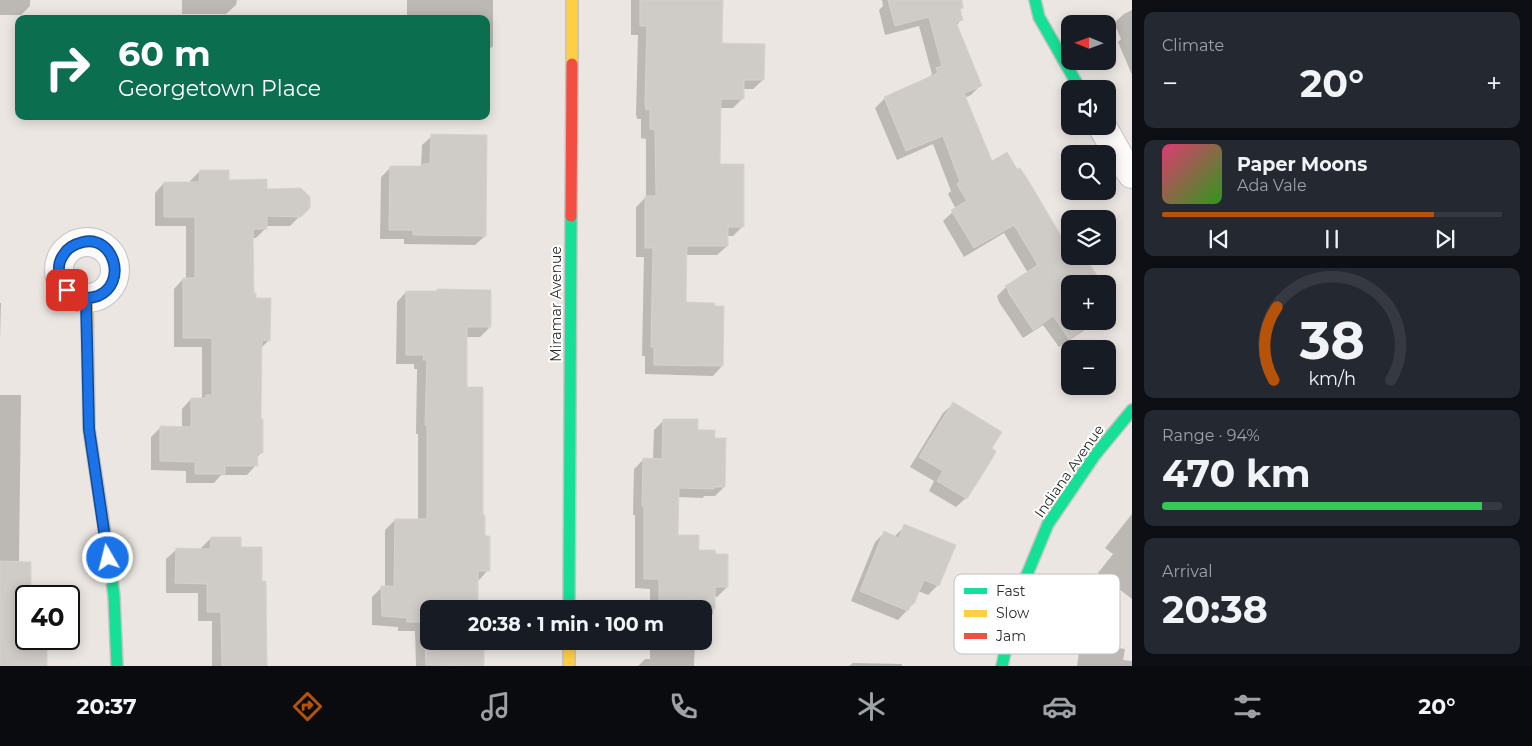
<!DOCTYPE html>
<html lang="en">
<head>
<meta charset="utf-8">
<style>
  body { margin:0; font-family:Montserrat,sans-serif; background:#242831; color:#f1f3f6; height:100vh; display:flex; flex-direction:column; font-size:19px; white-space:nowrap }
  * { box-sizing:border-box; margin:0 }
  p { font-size:16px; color:#9ea1a6 }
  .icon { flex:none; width:28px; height:28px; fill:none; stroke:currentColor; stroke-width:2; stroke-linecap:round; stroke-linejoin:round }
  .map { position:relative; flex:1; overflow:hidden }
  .sheet { display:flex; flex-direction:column; gap:12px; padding:12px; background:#0d0f14; width:400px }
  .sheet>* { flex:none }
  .hud { position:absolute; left:15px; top:15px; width:475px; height:105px; border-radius:10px; box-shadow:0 2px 12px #0003; background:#0b6e4f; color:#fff; overflow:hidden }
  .needle { width:32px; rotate:271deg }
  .fabs { position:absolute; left:1061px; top:15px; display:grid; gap:10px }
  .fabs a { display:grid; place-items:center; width:55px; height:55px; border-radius:10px; background:#171b24; box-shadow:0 2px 12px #0003; font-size:25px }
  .speed { position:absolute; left:15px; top:585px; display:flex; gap:10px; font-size:25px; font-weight:700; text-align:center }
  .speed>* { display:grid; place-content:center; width:65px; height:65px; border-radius:50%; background:#171b24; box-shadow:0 2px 12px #0003; line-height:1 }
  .speed .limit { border:2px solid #111; border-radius:8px; background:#fff; color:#111 }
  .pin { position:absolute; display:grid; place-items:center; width:42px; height:42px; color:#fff; margin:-21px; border-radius:10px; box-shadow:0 2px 8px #0006 }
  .me { position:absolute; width:55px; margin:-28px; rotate:352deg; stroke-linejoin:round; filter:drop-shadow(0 0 4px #0008) }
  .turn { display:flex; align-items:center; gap:18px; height:105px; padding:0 20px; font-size:22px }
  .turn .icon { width:65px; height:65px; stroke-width:2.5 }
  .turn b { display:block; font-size:35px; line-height:42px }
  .big { font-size:38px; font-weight:700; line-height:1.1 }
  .sheet .card { flex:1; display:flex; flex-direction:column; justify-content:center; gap:8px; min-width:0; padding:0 18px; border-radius:10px; background:#242831 }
  .sheet .dial { align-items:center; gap:0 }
  .dial svg { height:130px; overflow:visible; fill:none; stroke:#363941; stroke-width:7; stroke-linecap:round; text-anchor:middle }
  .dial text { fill:#f1f3f6; stroke:none }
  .song { display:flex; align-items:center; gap:15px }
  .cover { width:60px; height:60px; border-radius:8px; background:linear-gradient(135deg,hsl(340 70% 55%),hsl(110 70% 35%)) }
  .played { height:5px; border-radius:2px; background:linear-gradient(90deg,#b45309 80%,#363941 80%) }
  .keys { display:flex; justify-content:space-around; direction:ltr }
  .heat { display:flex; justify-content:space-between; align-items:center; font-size:28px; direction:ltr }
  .charge { height:8px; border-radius:4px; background:linear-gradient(90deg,#34c759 94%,#363941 0) }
  .trip { position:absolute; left:420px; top:600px; width:292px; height:50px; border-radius:10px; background:#171b24; box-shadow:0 2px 12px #0003; font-weight:700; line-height:50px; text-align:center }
  .dock { display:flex; height:80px; justify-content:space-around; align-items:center; background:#090b0e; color:#9ea1a6 }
  .dock .icon { width:35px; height:35px }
  .dock .on { color:#b45309 }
  .dock b { font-size:22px; color:#f1f3f6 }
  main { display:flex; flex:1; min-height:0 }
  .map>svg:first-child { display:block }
</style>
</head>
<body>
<main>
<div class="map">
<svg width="1132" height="666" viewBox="0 0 1132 666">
  <rect width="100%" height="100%" fill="#ebe6e1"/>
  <!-- shadow -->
  <path fill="#0003" d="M0,0H30V6L21,15H0Z
    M182,0H237L236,5L226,14H182Z
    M407,0H493V46L486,52V19H407Z
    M631,0H721V44L763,80L753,89H743V98L733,108H720L719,165L743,226L733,236H727V246L717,255H685L684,303L722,366L713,376L645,374V356H642L644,257H636V207L646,197V139L641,138V119H637L636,114L638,35H631Z
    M882,0H958L961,20L956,26L980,86L971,95L964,98L991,163L1068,251L1070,250V321H1098L1059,347L1043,325L1023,338L999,302L997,296L1006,287L1028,273L1004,233L964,257L943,221L956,209L948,194L951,191L933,144L897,160L875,108L885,98L927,79L932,74L919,26L885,35L879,10L883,6Z
    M1132,10V75L1118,42L1121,39L1114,23L1124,14Z
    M432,136L485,236L475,245L404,244V239H380L381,177L391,167L421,168L422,145Z
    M200,171L228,181L266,190L308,208L290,226H266V228L256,238H252L253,294L269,340L260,349V420L262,452L256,458V465L247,475H221L214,483H186V471L151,470V437L161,427L182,428V409L191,399L202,400V347H174V289L183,279H186V226H155V193L164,183H190V181Z
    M406,292L490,327L480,337H465L466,388L488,570L479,580L429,609V641L482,642V666H416L415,631H398V627L372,625V597L382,587H385V530L395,520H418V434H416L417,369H414V364H396L397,302Z
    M0,303H1L0,340Z
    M0,395H21L19,563H30V596H26V639H46V666H0Z
    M953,404L991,449L966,498L956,507L929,491L934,481L910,467L943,413Z
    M664,420L697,431L714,439L724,487L715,496H704L703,498L678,497L677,536L698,551L727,587L717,597H714L713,614L704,624V609H650V589L635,588V515H633L634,469L643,460H653L654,430Z
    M1132,514V599L1098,573L1113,554L1105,548Z
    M905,526L938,585L928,595L918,591L913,604L898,620L851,601L875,542L884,533L894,537Z
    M211,538L240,548L260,582L266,666H212V621H198V593H166V559L176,550H201V548Z
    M650,641H695L694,666H638L645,659H650Z
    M1088,643L1125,649L1123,660L1132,661V666H1077L1079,652Z
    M853,663L902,664V666H849Z"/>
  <!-- building -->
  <path fill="#cfccc8" stroke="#d6d2cd" d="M640,0H723L722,43L765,44L764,80H744V99H721L720,164H744V227H728V246H687L686,302L715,303V306H724L723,366L654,365V347H651L653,248H645V196H656L655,130L650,129V110H646L645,104L647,26H640Z
    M888,0H962L963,8L960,9L963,20L956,22L982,86L964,93L992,161L1007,152L1017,169L1020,168L1028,180L1070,251V256H1084L1103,284H1070V321H1095L1069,339L1053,316L1033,330L1008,292L1009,291L1005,286L1038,265L1014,225L974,248L951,210L967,201L957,184L960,182L943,136L906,151L884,97L938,73L936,68L942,66L929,17L895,26Z
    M431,134L487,135L486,236L413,235V230H389L390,166H423V164H430Z
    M200,170H229V180L267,179V189L301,188L310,197V208L301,217L267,216V229H253L254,293H256V298H271L270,341L262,340L261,419H263V453H257L258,466H225V474H195V462L160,461V426L191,427V398H206V395H212V338H183V278H195V217H164V182H199Z
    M437,289L491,290V327H467V387H483V515H485V536H490V571H478V609H429V641H484V666L426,665L424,622H407V618L382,616L381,586H394L395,519H427V425H425L427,360H423L424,355H406V291H437Z
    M953,402L1002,432L992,448L996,451L992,459L967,499L937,481L943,471L919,457Z
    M663,419H698V430H715V438H726L725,487H714V489L679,488L678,535H699V550H715L716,554H728V587H715V609H659V579H644V506H642L643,458L662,459Z
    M904,524L956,545L939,586L924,580L914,604L912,603L908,611L860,591L884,531L899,538Z
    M211,537H241V547H262V581H266L267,666H222L221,612H207V584L175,583L176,548L210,549Z
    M0,561L31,562V596H26V639H47V666H0Z"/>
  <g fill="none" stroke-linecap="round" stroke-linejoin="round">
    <!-- street casing -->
    <g stroke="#c4c3c3" stroke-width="30">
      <path id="street" d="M1102,126L1120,158L1132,174
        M59 270a28 28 0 1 1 56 0a28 28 0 1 1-56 0Z"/>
    </g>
    <!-- fast casing -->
    <g stroke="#c4c3c3" stroke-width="14">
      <path id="fast" d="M1035,0L1039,17L1080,89
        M111,573L114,596L117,666
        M569,609L571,216
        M1002,666L1016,601L1048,524L1095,455L1132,410"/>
    </g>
    <!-- slow casing -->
    <g stroke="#c4c3c3" stroke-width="14">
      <path id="slow" d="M572,64V0
        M87,298L89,429L111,573
        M569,641V666"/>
    </g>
    <!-- jam casing -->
    <g stroke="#c4c3c3" stroke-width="14">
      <path id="jam" d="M571,216L572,64"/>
    </g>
    <!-- street -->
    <use href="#street" stroke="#fcfbfa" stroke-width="28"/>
    <!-- fast -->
    <use href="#fast" stroke="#16e098" stroke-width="11"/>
    <!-- slow -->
    <use href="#slow" stroke="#ffcf43" stroke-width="11"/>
    <!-- jam -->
    <use href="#jam" stroke="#f24e42" stroke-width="11"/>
  </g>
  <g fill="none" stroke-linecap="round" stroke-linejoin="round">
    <!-- route casing -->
    <g stroke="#114b97" stroke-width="12">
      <path id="route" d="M67,290C59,278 55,266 64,254C68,247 75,244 83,242C114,235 128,283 98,296C95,297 90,298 86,298L89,429L108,558"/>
    </g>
    <!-- route -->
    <use href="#route" stroke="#1a73e8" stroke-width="9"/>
  </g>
  <g text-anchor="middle" stroke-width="4" stroke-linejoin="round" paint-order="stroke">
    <!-- street labels -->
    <g font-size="14" fill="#2c2c2c" stroke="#fff">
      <text transform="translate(556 304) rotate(-90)" y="5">Miramar Avenue</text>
      <text transform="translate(1069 471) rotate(-55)" y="5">Indiana Avenue</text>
    </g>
  </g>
  <!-- legend -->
  <rect x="954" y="574" width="166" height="80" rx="8" fill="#fff" stroke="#c0c0c0" stroke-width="1"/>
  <rect x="964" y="588" width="23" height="6" fill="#16e098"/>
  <rect x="964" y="610" width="23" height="7" fill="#ffcf43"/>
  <rect x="964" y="633" width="23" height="6" fill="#f24e42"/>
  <g font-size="14" fill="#2c2c2c">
    <text x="996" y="596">Fast</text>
    <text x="996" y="618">Slow</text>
    <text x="996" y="641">Jam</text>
  </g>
</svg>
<div class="fabs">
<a><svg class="needle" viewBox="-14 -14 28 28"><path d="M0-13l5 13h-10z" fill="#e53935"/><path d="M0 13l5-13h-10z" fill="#9ea1a6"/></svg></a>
<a><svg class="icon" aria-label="sound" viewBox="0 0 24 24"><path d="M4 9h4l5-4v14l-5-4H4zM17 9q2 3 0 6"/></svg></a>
<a><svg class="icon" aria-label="search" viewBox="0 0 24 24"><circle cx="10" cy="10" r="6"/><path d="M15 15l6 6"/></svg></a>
<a><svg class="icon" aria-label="layers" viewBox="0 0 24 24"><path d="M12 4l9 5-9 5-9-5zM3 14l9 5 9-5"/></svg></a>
<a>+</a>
<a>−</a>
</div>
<div class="speed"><div class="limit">40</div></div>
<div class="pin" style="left:67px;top:290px;background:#d93025"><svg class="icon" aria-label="arrive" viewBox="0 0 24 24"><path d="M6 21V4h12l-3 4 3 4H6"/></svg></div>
<svg class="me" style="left:108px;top:558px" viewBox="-20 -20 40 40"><circle r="17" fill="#1a73e8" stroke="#fff" stroke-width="3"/><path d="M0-11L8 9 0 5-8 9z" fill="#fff"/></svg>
<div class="trip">20:38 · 1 min · 100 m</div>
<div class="hud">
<div class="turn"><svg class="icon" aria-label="right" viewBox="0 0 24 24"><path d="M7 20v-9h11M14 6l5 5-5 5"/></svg><div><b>60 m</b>Georgetown Place</div></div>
</div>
</div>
<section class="sheet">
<div class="card"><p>Climate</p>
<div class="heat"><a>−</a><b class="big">20°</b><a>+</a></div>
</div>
<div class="card">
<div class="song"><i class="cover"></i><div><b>Paper Moons</b><p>Ada Vale</p></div></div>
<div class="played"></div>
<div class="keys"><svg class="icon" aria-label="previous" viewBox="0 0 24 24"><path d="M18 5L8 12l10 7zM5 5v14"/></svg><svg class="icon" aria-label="pause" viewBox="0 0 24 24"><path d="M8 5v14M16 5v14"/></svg><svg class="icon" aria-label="next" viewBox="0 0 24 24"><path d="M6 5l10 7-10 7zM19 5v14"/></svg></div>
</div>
<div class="card dial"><svg viewBox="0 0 100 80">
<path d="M14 69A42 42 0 1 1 86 69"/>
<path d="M14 69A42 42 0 0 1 16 24" stroke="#b45309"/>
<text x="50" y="56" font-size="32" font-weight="700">38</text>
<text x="50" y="72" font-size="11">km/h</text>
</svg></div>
<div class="card"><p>Range · 94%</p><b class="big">470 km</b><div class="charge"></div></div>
<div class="card"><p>Arrival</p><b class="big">20:38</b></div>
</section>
</main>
<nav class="dock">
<b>20:37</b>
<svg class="icon on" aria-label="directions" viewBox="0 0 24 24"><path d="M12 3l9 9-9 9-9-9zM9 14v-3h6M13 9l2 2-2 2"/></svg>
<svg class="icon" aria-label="music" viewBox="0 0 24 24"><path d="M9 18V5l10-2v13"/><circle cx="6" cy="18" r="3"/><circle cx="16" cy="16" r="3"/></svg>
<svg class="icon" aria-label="phone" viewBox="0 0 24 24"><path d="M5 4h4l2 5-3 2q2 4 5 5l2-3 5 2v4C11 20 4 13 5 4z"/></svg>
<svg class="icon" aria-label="climate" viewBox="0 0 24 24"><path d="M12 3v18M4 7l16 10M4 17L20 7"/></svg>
<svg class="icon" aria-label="car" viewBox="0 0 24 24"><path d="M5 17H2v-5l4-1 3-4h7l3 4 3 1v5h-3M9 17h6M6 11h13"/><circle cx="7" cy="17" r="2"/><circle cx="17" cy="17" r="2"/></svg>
<svg class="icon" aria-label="filters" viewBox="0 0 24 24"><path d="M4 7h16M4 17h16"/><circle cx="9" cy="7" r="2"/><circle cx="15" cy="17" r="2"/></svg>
<b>20°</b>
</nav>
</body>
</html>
